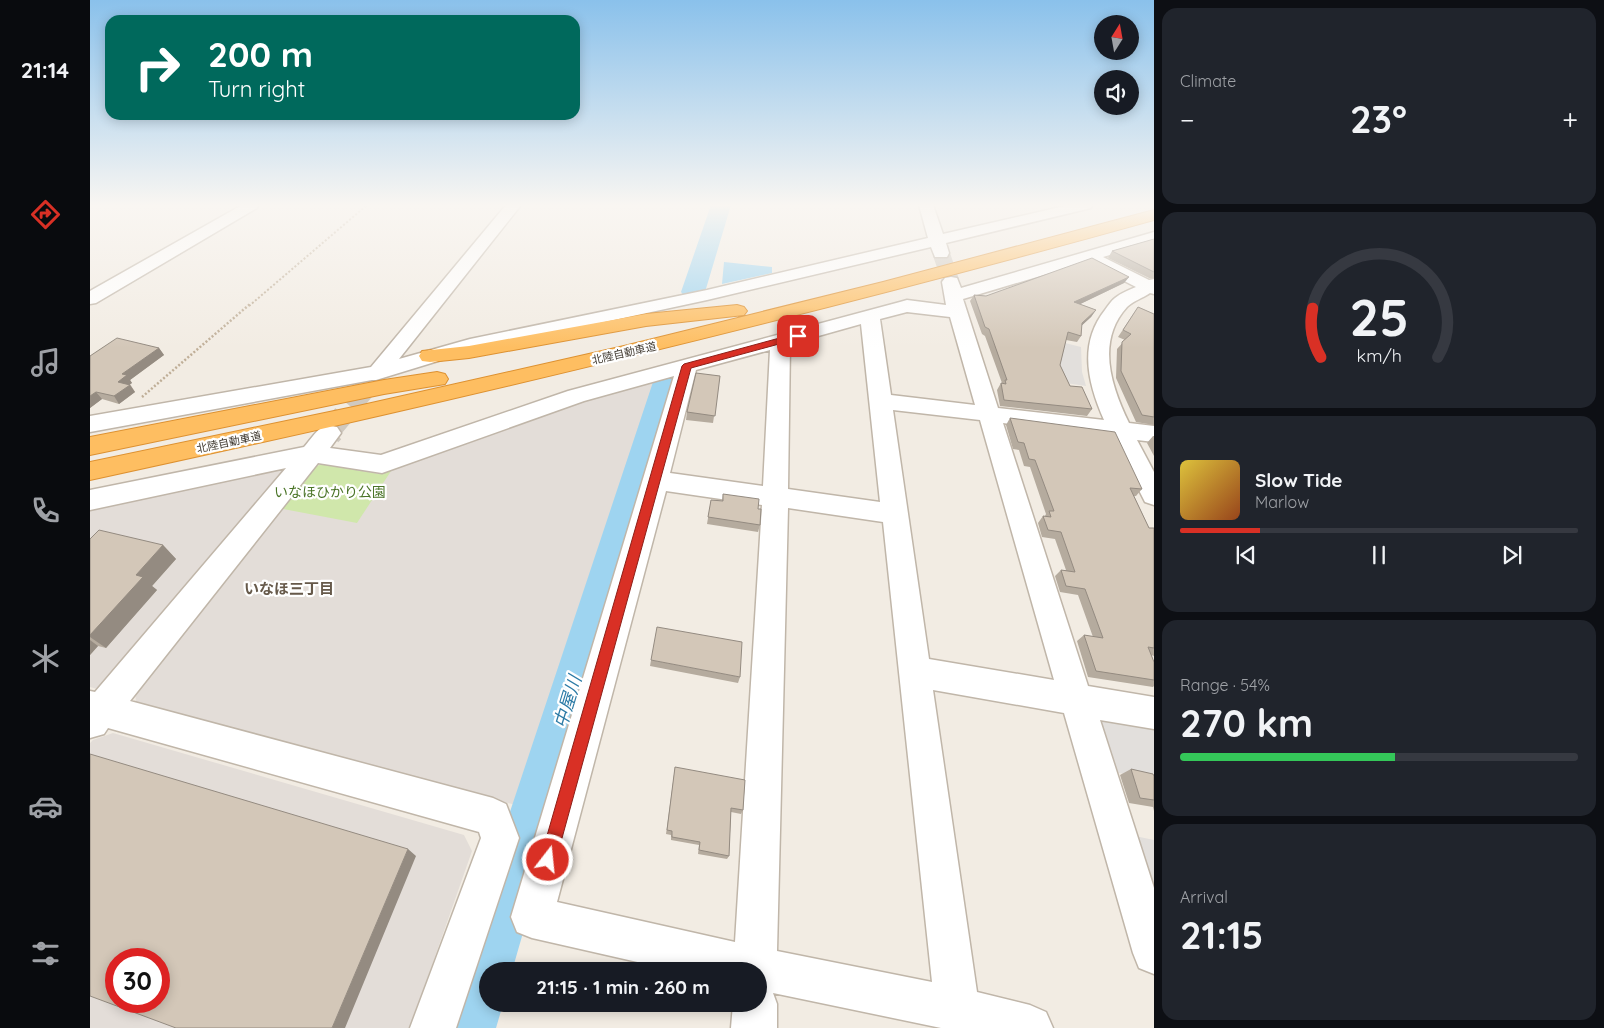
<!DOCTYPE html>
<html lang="en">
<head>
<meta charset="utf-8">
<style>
  body { margin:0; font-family:Quicksand,"Noto Sans JP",sans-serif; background:#20242c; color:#f1f3f6; height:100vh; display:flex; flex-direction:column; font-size:19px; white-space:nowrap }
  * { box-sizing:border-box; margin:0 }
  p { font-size:16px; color:#9ea1a6 }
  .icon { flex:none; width:28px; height:28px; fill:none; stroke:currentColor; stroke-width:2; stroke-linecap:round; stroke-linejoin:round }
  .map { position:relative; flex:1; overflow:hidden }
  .panel { display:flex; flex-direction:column; gap:8px; padding:8px; background:#0d0f14; width:450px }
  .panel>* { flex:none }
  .banner { position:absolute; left:15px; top:15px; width:475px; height:105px; border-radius:15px; box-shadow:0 2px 12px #0003; background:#00695c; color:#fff; overflow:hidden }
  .needle { width:32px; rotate:11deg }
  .buttons { position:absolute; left:1004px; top:15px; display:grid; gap:10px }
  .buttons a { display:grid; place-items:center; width:45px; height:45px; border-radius:50%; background:#171b24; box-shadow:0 2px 12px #0003; font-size:25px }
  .speed { position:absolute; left:15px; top:948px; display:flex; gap:10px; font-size:25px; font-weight:700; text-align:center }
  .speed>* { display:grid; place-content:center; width:65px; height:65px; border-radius:50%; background:#171b24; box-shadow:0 2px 12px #0003; line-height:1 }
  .speed .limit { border:8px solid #d22; background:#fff; color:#111 }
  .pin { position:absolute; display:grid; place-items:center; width:42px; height:42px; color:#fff; margin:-21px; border-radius:10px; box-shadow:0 2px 8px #0006 }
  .me { position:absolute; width:55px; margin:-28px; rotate:16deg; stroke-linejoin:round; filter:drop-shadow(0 0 4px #0008) }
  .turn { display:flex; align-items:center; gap:18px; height:105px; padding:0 20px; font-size:22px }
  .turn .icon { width:65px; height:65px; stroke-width:2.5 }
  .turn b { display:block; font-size:35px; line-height:42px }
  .big { font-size:38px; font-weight:700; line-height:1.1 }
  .panel .tile { flex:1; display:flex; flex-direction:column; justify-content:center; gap:8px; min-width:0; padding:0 18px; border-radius:15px; background:#20242c }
  .panel .dial { align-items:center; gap:0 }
  .dial svg { height:130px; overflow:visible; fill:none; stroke:#363941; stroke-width:7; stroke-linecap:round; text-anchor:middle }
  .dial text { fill:#f1f3f6; stroke:none }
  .song { display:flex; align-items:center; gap:15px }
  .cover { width:60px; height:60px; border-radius:8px; background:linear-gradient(135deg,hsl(50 70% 55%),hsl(20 70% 35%)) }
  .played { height:5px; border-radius:2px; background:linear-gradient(90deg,#d93025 20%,#363941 20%) }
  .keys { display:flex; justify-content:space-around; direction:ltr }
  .heat { display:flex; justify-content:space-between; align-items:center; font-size:28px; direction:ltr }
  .charge { height:8px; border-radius:4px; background:linear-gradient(90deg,#34c759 54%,#363941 0) }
  .trip { position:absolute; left:389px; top:962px; width:288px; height:50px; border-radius:25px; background:#171b24; box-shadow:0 2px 12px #0003; font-weight:700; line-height:50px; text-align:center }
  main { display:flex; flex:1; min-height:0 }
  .tabs { display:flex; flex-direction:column; width:90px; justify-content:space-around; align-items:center; background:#090b0e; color:#9ea1a6 }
  .tabs .icon { width:35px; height:35px }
  .tabs .selected { color:#d93025 }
  .tabs b { font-size:22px; color:#f1f3f6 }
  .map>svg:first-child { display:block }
</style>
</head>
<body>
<main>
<nav class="tabs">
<b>21:14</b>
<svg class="icon selected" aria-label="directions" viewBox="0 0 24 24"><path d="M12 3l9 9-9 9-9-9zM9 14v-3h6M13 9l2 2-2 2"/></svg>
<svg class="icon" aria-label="music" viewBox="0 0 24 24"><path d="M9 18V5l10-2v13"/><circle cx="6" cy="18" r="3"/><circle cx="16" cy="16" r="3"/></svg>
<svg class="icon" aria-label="phone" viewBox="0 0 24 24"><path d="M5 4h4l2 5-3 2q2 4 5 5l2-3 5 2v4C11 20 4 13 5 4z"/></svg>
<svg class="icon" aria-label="climate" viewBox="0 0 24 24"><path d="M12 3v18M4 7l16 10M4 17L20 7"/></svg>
<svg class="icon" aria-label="car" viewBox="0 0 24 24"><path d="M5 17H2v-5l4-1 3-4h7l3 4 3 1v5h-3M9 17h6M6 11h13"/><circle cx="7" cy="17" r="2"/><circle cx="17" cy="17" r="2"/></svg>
<svg class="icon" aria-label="filters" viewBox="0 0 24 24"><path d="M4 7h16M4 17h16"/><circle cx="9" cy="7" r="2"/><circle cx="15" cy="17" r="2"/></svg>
</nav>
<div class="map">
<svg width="1064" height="1028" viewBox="0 0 1064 1028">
  <rect width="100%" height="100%" fill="#f2ece3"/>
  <!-- industrial -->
  <path fill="#e3ddd8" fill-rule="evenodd" d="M566,376L426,805L46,705L45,688L219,469L232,464L289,474Z
    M204,461L11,690L0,687V508Z
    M23,733L374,835L382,851L320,1028H0V743L3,740ZM26,959H69V1001H26Z"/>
  <!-- green -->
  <path fill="#d0e7ab" d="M232,464L289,474L303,468L267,523L188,508L219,469Z"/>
  <!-- parking -->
  <path fill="#e2dfdc" d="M975,343L991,347L992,372L996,386L976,383L962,353Z
    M1017,714L1064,723V780L1024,772L1008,722Z
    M1045,836L1064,840V894Z"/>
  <!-- water -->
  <path fill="#9ed4f0" d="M634,262L682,267V273L632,284Z"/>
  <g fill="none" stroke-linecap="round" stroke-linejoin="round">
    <!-- river -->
    <path fill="#9ed4f0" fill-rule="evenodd" d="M621,205H641L615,292L611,297L603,299L595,297L591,292Z
      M579,368L589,370L593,376L422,971H398V1004H413L406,1028H348L565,376L569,370Z"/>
    <!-- minor-tunnel-far2 -->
    <path stroke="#cfc9c0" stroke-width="17" stroke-dasharray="17 8" stroke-linecap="butt" d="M851,253L861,282"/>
    <!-- minor-tunnel-far1 -->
    <path stroke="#cfc9c0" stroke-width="21" stroke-dasharray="21 11" stroke-linecap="butt" d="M240,431L279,384"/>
    <!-- minor-tunnel -->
    <path stroke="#cfc9c0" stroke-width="26" stroke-dasharray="26 13" stroke-linecap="butt" d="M239,433L242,430"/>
    <!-- minor casing -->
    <g stroke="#c0b6a9" stroke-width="3">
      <path id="minor" d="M152,205H169L167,208L6,303L0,304V291Z
        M416,205H431L309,359L380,339L617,290L838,238L829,205H843L853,234L979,205H1003L1001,208L856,243L859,253L857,257H845L841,247L617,300L384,350L286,380H282L0,432V416L281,367Z
        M1064,232V242L1013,257L1059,280L1064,279V294L1060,293C1053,298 1043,301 1037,307C1006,341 1021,386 1039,423L1064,426V442L1047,440L1064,472V505L1055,502L1022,437L913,423L998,686L1064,697V729L1010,720L1064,888V974L1049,968L1043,953L974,713L843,690L887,992L940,1005L956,1012L963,1028H851L683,993L687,1004V1028H641L643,1004H668V971H587L442,938L427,932L421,917L584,376L494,401L292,473L228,463L40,701L403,798L416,804L429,838L366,1028H320L391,838L389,832L18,728L14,734L0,738V691L5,692L196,468L0,510V490L214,447C225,435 229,422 247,427L251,433L240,448L291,455L478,391L810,302L817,300L856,305L852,282L855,278L861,277L867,278L871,288ZM997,262L1046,287C1039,290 1031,293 1025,298C1021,301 1018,306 1015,310C988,344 998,384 1014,420L908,408L873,299ZM817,312L860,317L885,405L801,395L790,319ZM771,324L790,502L698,489L700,344ZM680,350L673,486L580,473L606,370ZM803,410L890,420L964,680L839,659ZM576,491L672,505L645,942L467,902ZM698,508L793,522L842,982L687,951Z"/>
    </g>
    <!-- highway casing -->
    <g stroke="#dd9131" stroke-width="2">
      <path id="highway" d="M1064,210V220C712,318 357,403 0,480V462L268,406L534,346L793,282Z
        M647,305L654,307L657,311L654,315L556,326L379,358L340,362L332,361L329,356L332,351L379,346L556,314Z
        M347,372L355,374L358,379L355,384L294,394L0,455V437L294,380Z"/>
    </g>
    <!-- path-far1 -->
    <path stroke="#bfae97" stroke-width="2" stroke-dasharray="2 2" stroke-linecap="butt" d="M159,306L277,205"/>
    <!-- path -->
    <path stroke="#bfae97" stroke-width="2.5" stroke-dasharray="2 2" stroke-linecap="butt" d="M52,397L160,304"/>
    <!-- minor -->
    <use href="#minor" fill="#fff" fill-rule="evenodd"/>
    <!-- highway -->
    <use href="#highway" fill="#febe61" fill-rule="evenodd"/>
  </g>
  <!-- wall -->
  <path fill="#b5ab9e" d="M1064,239V278H1059L1018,258L1022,251Z
    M1039,277L1034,283L990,304L1006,310L1001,317L992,325L991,336L987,342L976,340L970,365L980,386L1002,409L997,416L910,406L907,390L911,383H912L895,336L892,334L880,301L884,295L896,296Z
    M1048,307L1064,314V425L1046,422L1026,378L1027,349L1035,340L1028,337Z
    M69,348L74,355L40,380L42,383L40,384L45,392L29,404L12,399L0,408V356Z
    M630,376L623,423L596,420L597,412Z
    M920,418L1052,489L1046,496H1044L1059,528H1064V656L1061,655L1064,662V686L1063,687L998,677L987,641L994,635L1003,637L988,595L970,592L965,576L971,570H976L965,539L952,537L948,523L953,516H955L956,514L940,467L934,466L929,450L923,449L916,425Z
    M1063,436H1064V456L1057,443Z
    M633,494L668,509L670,525L668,532L617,524L621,500L632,501Z
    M0,539L73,545L86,559L62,586L67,590L16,648L8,646L0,655Z
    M561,660L650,677L648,683L560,666Z
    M585,767L653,810L651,814L641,812L639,856L637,859L608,854L609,845L581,840V835L576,834Z
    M1041,769L1064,776V811L1063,807L1039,803L1030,775Z"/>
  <!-- shaded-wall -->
  <path fill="#948b81" d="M1039,277L1034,283L980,309L984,302Z
    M1006,310L1001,317L988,329L992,323Z
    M69,348L74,355L40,380L42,383L33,389L28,382L32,374Z
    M40,385L45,392L29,404L24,396Z
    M6,392L12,399L0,408V396Z
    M73,545L86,559L62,586L67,590L16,648L0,637V635L46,575Z
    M0,640L8,646L0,655Z
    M318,849L326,856L255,1028H242Z"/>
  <!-- building -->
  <path fill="#d3c7b8" stroke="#948b81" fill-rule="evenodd" d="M1064,239V272L1022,251Z
    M1002,258L1039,277L984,302L1006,310L992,323L991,336L978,332L970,365L980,386L992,387L1002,409L914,400L911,383L916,384L915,380H917L899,329L895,327L884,295L896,296Z
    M1048,307L1064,314V417L1052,415L1031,371L1032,342L1041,334L1033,330Z
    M27,338L69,348L32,374L37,375L28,382L40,385L24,396L6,392L0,396V356Z
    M606,373L630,376L625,416L597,412Z
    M920,418L1025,432L1052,489L1040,488L1059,528H1064V648L1058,647L1064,662V680L1006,671L994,635L1013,638L995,589L976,586L971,570L985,572L971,532L958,530L953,516L961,517L959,511H964L945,460L939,459L934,443L928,442Z
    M633,494L669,499L668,509H671L670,525L618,517L621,500L633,501Z
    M9,530L73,545L46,575L53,577L0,635V539Z
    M567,627L652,642L650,677L561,660Z
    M0,754L318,849L242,1028H86L0,996ZM26,959H69V1001H26Z
    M585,767L655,780L653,810L641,808L639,856L609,850L610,842L582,837V831L577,830Z
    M1041,769L1063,774L1064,776V800L1050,798Z"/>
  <!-- sky -->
  <linearGradient id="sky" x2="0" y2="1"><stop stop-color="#8ac1eb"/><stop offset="0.59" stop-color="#f9f6f2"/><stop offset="1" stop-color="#f9f6f2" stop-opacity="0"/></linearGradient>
  <rect width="1064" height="348" fill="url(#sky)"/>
  <!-- route -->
  <path fill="#d93025" stroke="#8d1f18" d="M708,333L711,334V338L601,368L466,860L464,866L458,868L452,866L450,860L592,366L594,364Z"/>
  <g text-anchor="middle" stroke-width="4.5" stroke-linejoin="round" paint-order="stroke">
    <!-- far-street labels -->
    <g font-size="11" fill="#433c33" stroke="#fff">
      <text transform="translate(534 353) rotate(-13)" y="4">北陸自動車道</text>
      <text transform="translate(139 442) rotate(-12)" y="4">北陸自動車道</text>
    </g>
    <!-- park labels -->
    <g font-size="14" fill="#4a7427" stroke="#fff">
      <text x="240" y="497">いなほひかり公園</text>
    </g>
    <!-- neighbourhood labels -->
    <g font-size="15" font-weight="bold" fill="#66594a" stroke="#fff">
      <text x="199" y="594">いなほ三丁目</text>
    </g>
    <!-- near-water labels -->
    <g font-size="18" font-style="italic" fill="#2c7ba6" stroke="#fff">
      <text transform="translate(478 702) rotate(-73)" y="6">中屋川</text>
    </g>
  </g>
</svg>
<div class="buttons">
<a><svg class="needle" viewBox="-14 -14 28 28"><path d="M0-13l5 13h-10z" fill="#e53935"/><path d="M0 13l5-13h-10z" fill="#9ea1a6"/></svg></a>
<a><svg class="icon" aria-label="sound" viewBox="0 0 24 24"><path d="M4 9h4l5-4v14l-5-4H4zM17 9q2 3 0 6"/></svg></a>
</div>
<div class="speed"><div class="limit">30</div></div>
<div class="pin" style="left:708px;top:336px;background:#d93025"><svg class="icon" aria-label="arrive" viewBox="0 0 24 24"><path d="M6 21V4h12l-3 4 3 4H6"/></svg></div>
<svg class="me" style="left:458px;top:860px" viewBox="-20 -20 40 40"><circle r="17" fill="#d93025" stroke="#fff" stroke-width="3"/><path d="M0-11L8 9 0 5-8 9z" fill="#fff"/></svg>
<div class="trip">21:15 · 1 min · 260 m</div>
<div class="banner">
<div class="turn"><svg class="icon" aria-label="right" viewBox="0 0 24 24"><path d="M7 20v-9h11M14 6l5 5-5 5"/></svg><div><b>200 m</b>Turn right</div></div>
</div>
</div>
<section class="panel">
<div class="tile"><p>Climate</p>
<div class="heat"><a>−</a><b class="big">23°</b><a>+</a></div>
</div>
<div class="tile dial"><svg viewBox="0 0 100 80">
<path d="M14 69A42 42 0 1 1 86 69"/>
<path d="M14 69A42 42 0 0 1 9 39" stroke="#d93025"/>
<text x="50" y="56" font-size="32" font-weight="700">25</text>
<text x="50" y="72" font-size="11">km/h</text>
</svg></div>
<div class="tile">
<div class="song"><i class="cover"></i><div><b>Slow Tide</b><p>Marlow</p></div></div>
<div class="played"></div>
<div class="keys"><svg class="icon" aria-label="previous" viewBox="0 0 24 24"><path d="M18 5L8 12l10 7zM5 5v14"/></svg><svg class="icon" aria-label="pause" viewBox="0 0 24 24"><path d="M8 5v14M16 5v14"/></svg><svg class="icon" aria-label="next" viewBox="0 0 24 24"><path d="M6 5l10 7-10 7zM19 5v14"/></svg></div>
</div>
<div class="tile"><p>Range · 54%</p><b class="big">270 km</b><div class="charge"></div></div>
<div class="tile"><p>Arrival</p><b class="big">21:15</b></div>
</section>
</main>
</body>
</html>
